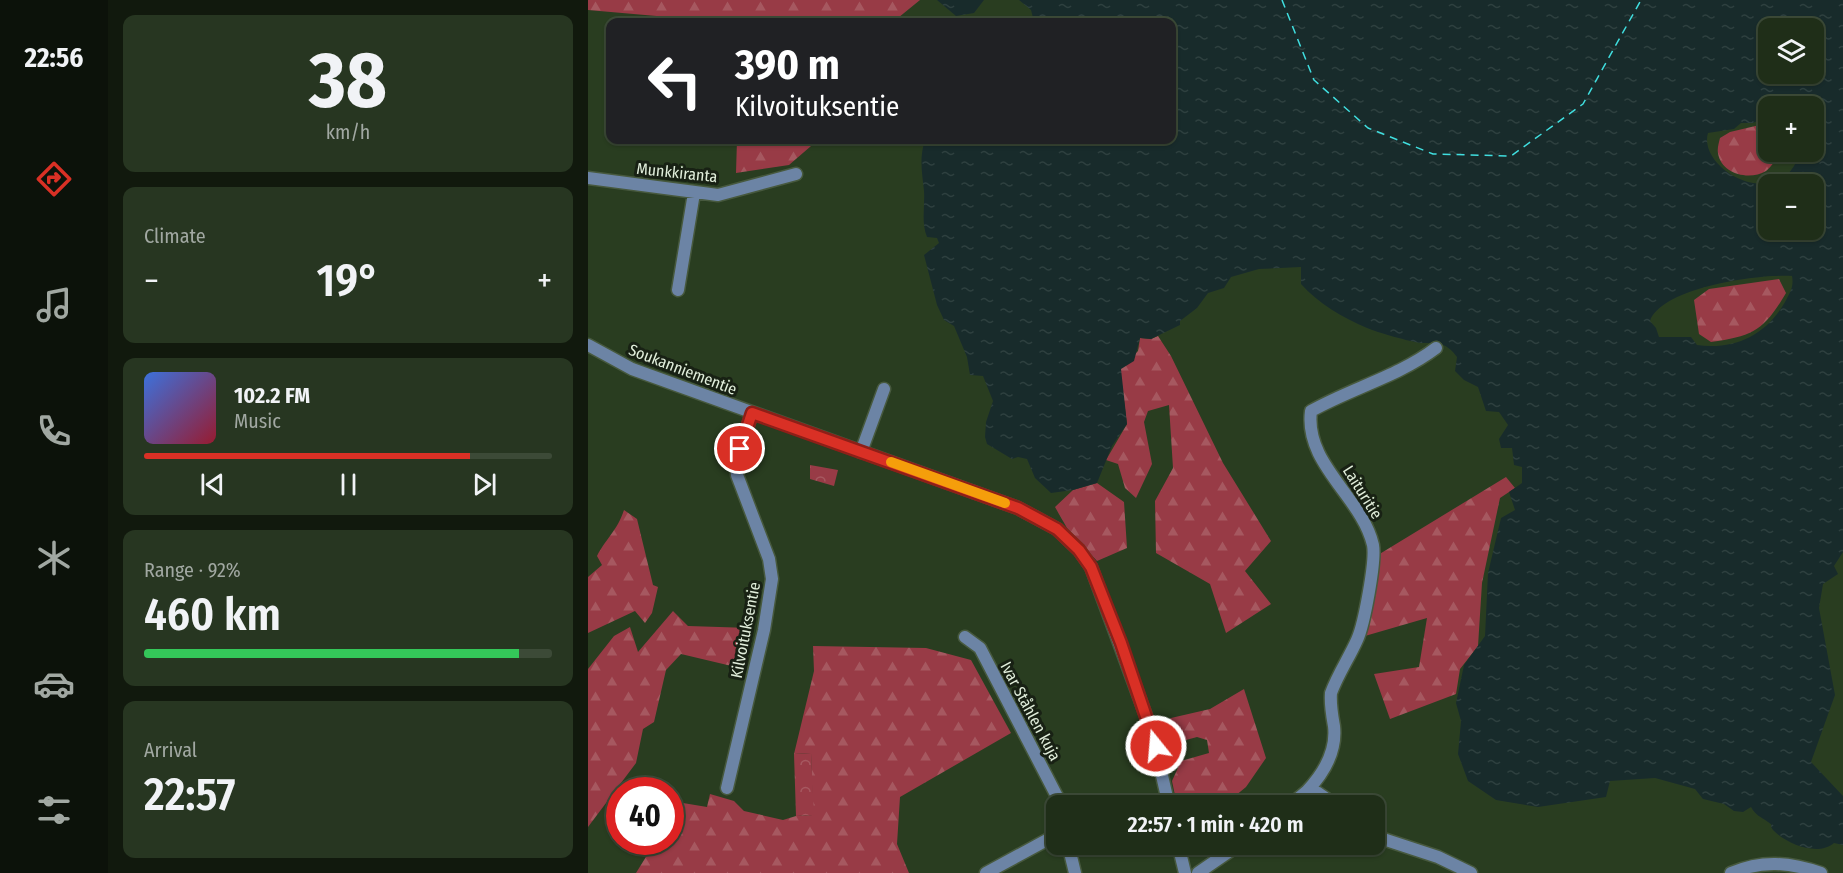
<!DOCTYPE html>
<html lang="en">
<head>
<meta charset="utf-8">
<style>
  body { margin:0; font-family:"Fira Sans Condensed",sans-serif; background:#273621; color:#f1f3f6; height:100vh; display:flex; flex-direction:column; font-size:22px; white-space:nowrap }
  * { box-sizing:border-box; margin:0 }
  p { font-size:20px; color:#a1a8a2 }
  .icon { flex:none; width:33px; height:33px; fill:none; stroke:currentColor; stroke-width:2; stroke-linecap:round; stroke-linejoin:round }
  .map { position:relative; flex:1; overflow:hidden }
  .drawer { display:flex; flex-direction:column; gap:15px; padding:15px; background:#11190d; width:480px }
  .drawer>* { flex:none }
  .top-card { position:absolute; left:18px; top:18px; width:570px; height:126px; border-radius:12px; box-shadow:0 2px 4px #0004,0 0 0 2px #3c4a37; background:#202124; color:#fff; overflow:hidden }
  .buttons { position:absolute; left:1170px; top:18px; display:grid; gap:12px }
  .buttons a { display:grid; place-items:center; width:66px; height:66px; border-radius:12px; background:#1f2e18; box-shadow:0 2px 4px #0004,0 0 0 2px #3c4a37; font-size:30px }
  .speed { position:absolute; left:18px; top:777px; display:flex; gap:12px; font-size:30px; font-weight:700; text-align:center }
  .speed>* { display:grid; place-content:center; width:78px; height:78px; border-radius:50%; background:#1f2e18; box-shadow:0 2px 4px #0004,0 0 0 2px #3c4a37; line-height:1 }
  .speed .limit { border:9px solid #d22; background:#fff; color:#111 }
  .pin { position:absolute; display:grid; place-items:center; width:51px; height:51px; color:#fff; margin:-26px; border:3px solid #fff; border-radius:50%; box-shadow:0 2px 6px #0007 }
  .me { position:absolute; width:66px; margin:-33px; rotate:343deg; stroke-linejoin:round; filter:drop-shadow(0 0 4px #0008) }
  .turn { display:flex; align-items:center; gap:21px; height:126px; padding:0 30px; font-size:27px }
  .turn .icon { width:78px; height:78px; stroke-width:2.5 }
  .turn b { display:block; font-size:42px; line-height:51px }
  .big { font-size:45px; font-weight:600; line-height:1.1 }
  .drawer .card { flex:1; display:flex; flex-direction:column; justify-content:center; gap:9px; min-width:0; padding:0 21px; border-radius:12px; background:#273621 }
  .drawer .dial { align-items:center; gap:0 }
  .dial b { font-size:78px; line-height:1 }
  .song { display:flex; align-items:center; gap:18px }
  .cover { width:72px; height:72px; border-radius:9px; background:linear-gradient(135deg,hsl(220 70% 55%),hsl(350 70% 35%)) }
  .played { height:6px; border-radius:3px; background:linear-gradient(90deg,#d93025 80%,#3c4a37 80%) }
  .keys { display:flex; justify-content:space-around; direction:ltr }
  .heat { display:flex; justify-content:space-between; align-items:center; font-size:33px; direction:ltr }
  .charge { height:9px; border-radius:4px; background:linear-gradient(90deg,#34c759 92%,#3c4a37 0) }
  .trip { position:absolute; left:458px; top:795px; width:339px; height:60px; border-radius:12px; background:#1f2e18; box-shadow:0 2px 4px #0004,0 0 0 2px #3c4a37; font-weight:600; line-height:60px; text-align:center }
  main { display:flex; flex:1; min-height:0 }
  .dock { display:flex; flex-direction:column; width:108px; justify-content:space-around; align-items:center; background:#0c120a; color:#a1a8a2 }
  .dock .icon { width:42px; height:42px }
  .dock .on { color:#d93025 }
  .dock b { font-size:27px; color:#f1f3f6 }
  .map>svg:first-child { display:block }
</style>
</head>
<body>
<main>
<nav class="dock">
<b>22:56</b>
<svg class="icon on" aria-label="directions" viewBox="0 0 24 24"><path d="M12 3l9 9-9 9-9-9zM9 14v-3h6M13 9l2 2-2 2"/></svg>
<svg class="icon" aria-label="music" viewBox="0 0 24 24"><path d="M9 18V5l10-2v13"/><circle cx="6" cy="18" r="3"/><circle cx="16" cy="16" r="3"/></svg>
<svg class="icon" aria-label="phone" viewBox="0 0 24 24"><path d="M5 4h4l2 5-3 2q2 4 5 5l2-3 5 2v4C11 20 4 13 5 4z"/></svg>
<svg class="icon" aria-label="climate" viewBox="0 0 24 24"><path d="M12 3v18M4 7l16 10M4 17L20 7"/></svg>
<svg class="icon" aria-label="car" viewBox="0 0 24 24"><path d="M5 17H2v-5l4-1 3-4h7l3 4 3 1v5h-3M9 17h6M6 11h13"/><circle cx="7" cy="17" r="2"/><circle cx="17" cy="17" r="2"/></svg>
<svg class="icon" aria-label="filters" viewBox="0 0 24 24"><path d="M4 7h16M4 17h16"/><circle cx="9" cy="7" r="2"/><circle cx="15" cy="17" r="2"/></svg>
</nav>
<section class="drawer">
<div class="card dial"><b>38</b><p>km/h</p></div>
<div class="card"><p>Climate</p>
<div class="heat"><a>−</a><b class="big">19°</b><a>+</a></div>
</div>
<div class="card">
<div class="song"><i class="cover"></i><div><b>102.2 FM</b><p>Music</p></div></div>
<div class="played"></div>
<div class="keys"><svg class="icon" aria-label="previous" viewBox="0 0 24 24"><path d="M18 5L8 12l10 7zM5 5v14"/></svg><svg class="icon" aria-label="pause" viewBox="0 0 24 24"><path d="M8 5v14M16 5v14"/></svg><svg class="icon" aria-label="next" viewBox="0 0 24 24"><path d="M6 5l10 7-10 7zM19 5v14"/></svg></div>
</div>
<div class="card"><p>Range · 92%</p><b class="big">460 km</b><div class="charge"></div></div>
<div class="card"><p>Arrival</p><b class="big">22:57</b></div>
</section>
<div class="map">
<svg width="1255" height="873" viewBox="0 0 1255 873">
  <defs>
    <pattern id="forest-firs" width="22" height="20" patternUnits="userSpaceOnUse" patternTransform="scale(1.5)"><rect width="22" height="20" fill="#983b46"/><path d="M5 1l3.5 6h-7zM16 11l3.5 6h-7z" fill="#a65860"/></pattern>
    <pattern id="park-crowns" width="20" height="18" patternUnits="userSpaceOnUse" patternTransform="scale(1.5)"><rect width="20" height="18" fill="#983b46"/><path d="M2 6a3 3 0 1 1 6 0M12 15a3 3 0 1 1 6 0" fill="none" stroke="#a65860"/></pattern>
    <pattern id="water-ripples" width="26" height="14" patternUnits="userSpaceOnUse" patternTransform="scale(1.5)"><rect width="26" height="14" fill="#182b2b"/><path d="M2 4q2-2 4 0t4 0M15 11q2-2 4 0t4 0" fill="none" stroke="#2e403f"/></pattern>
  </defs>
  <rect width="100%" height="100%" fill="#293d20"/>
  <!-- forest -->
  <path fill="url(#forest-firs)" d="M0,0H332L305,22H137L0,10Z
    M1180,123V152H1193C1189,157 1184,167 1178,171C1161,181 1133,174 1130,153C1129,149 1131,142 1132,138L1142,132Z
    M149,140H230L201,165L148,173Z
    M1191,279L1198,293C1176,330 1166,336 1123,342L1111,334L1106,300L1121,289Z
    M570,336L583,356L635,463L683,541L657,571L683,604L638,633L622,584L568,553L567,501L585,468L581,405L560,411L556,422L564,464L548,498L537,488L530,464L518,460L539,424L532,369L550,351L552,338L563,339Z
    M918,477L927,488L912,498L894,583L890,646L872,669L868,694L802,719L786,674L831,667L839,618L770,638L785,558Z
    M509,483L536,502L539,548L509,561L479,528L467,507L485,490Z
    M36,510L49,519L65,585L70,587L64,613L57,623L47,611L0,633V577L14,565L9,556C19,537 29,531 36,510Z
    M85,611L100,626L162,628L152,668L93,654L78,670L66,722L55,729L48,763L0,827V669L26,636L42,627L50,652Z
    M225,646L338,648L383,660L423,733L312,797L309,844L321,873H48L61,852L73,842H82L83,834L91,826L83,812V801L119,807L122,794L146,801L156,811L195,820L208,816L225,815L223,753L206,754L226,671Z
    M656,689L678,758L658,787L636,805H589L584,781L593,761L621,753L619,740L609,737L576,746L572,730L583,718L622,709Z"/>
  <!-- park -->
  <path fill="url(#park-crowns)" d="M222,465L250,470L246,486L222,479Z
    M223,753L226,815L208,816L206,754Z"/>
  <!-- water -->
  <path fill="url(#water-ripples)" fill-rule="evenodd" d="M349,0H396L386,13L368,16Z
    M431,0H1255V552L1246,566L1250,574L1235,584L1231,608L1247,695L1223,762L1255,796V845L1246,843C1230,857 1198,844 1185,830C1180,823 1187,827 1180,822C1172,816 1168,816 1163,807L1155,812L1146,811L1136,804L1115,799L1107,789L1067,778L1022,781L1018,797L950,807L908,800L880,781L870,754L873,721L868,703L876,665L897,636L900,573L913,518L927,510L921,492L934,483V467L926,465L924,448H913L911,439L920,425L911,412L898,411L890,387L876,380L867,371L869,357C858,342 850,343 833,343C823,342 788,332 779,328C755,318 730,303 713,284V267L671,269L643,277L636,288L620,293L609,308L592,321V325L563,339L552,338L546,361L533,369L539,424L524,446L509,483L485,490L463,493L447,478L439,459L430,457L424,459L399,444L397,437L398,422L405,401L395,376L382,375L379,357L366,326L356,320L349,305L336,255L351,243L349,238L339,237C333,222 337,207 336,191C334,172 331,158 337,140H584V22H446L443,10ZM1180,28H1226V74H1180ZM1180,106H1226V152H1212C1194,216 1109,170 1120,133L1146,129L1153,123H1165L1180,116ZM1180,184H1226V230H1180ZM1204,276C1206,287 1202,292 1197,302C1178,335 1147,350 1109,345L1103,337H1071L1068,328L1062,321C1075,287 1171,274 1204,276Z"/>
  <g fill="none" stroke-linecap="round" stroke-linejoin="round">
    <!-- ferry -->
    <path stroke="#40dedf" stroke-width="1.5" stroke-dasharray="8 6" stroke-linecap="butt" d="M694,0L726,80L780,128L845,154L923,156L995,104L1053,0"/>
    <!-- minor casing -->
    <g stroke="#47593e" stroke-width="15">
      <path id="minor" d="M0,178L130,195L208,174
        M90,290L106,193
        M0,345L44,369L430,508L469,529L491,550L503,567L564,732L581,806
        M273,452L296,389
        M377,637L392,648L474,806
        M139,788L176,630L184,579L181,559L149,475L148,461L164,413
        M719,791C736,773 749,752 746,726C744,715 742,705 743,693C750,674 761,658 769,640C776,625 788,561 785,545C774,497 716,464 723,411C764,388 811,376 848,348
        M564,806L580,802
        M701,806L719,791L730,793L749,806
        M786,836L850,857L883,873
        M480,844L487,873
        M590,844L597,873
        M398,873L468,835
        M610,873L652,844
        M1143,873C1174,860 1201,862 1233,873"/>
    </g>
    <!-- minor -->
    <use href="#minor" stroke="#6c84a5" stroke-width="12"/>
  </g>
  <g fill="none" stroke-linecap="round" stroke-linejoin="round">
    <!-- route casing -->
    <g stroke="#8d1f18" stroke-width="15">
      <path id="route" d="M152,449L164,413L430,508L469,529L491,550L503,567L533,643L568,746"/>
    </g>
    <!-- route -->
    <use href="#route" stroke="#d93025" stroke-width="10"/>
    <!-- slow -->
    <path stroke="#f59e0b" stroke-width="10" d="M303,462L417,503"/>
  </g>
  <g text-anchor="middle" stroke-width="6" stroke-linejoin="round" paint-order="stroke">
    <!-- street labels -->
    <g font-size="16" fill="#e2efdc" stroke="#182114">
      <text transform="translate(89 172) rotate(6)" y="6">Munkkiranta</text>
      <text transform="translate(95 369) rotate(21)" y="6">Soukanniementie</text>
      <text transform="translate(775 492) rotate(58)" y="6">Laituritie</text>
      <text transform="translate(157 630) rotate(-79)" y="6">Kilvoituksentie</text>
      <text transform="translate(443 711) rotate(62)" y="6">Ivar Ståhlen kuja</text>
    </g>
  </g>
</svg>
<div class="buttons">
<a><svg class="icon" aria-label="layers" viewBox="0 0 24 24"><path d="M12 4l9 5-9 5-9-5zM3 14l9 5 9-5"/></svg></a>
<a>+</a>
<a>−</a>
</div>
<div class="speed"><div class="limit">40</div></div>
<div class="pin" style="left:152px;top:449px;background:#d93025"><svg class="icon" aria-label="arrive" viewBox="0 0 24 24"><path d="M6 21V4h12l-3 4 3 4H6"/></svg></div>
<svg class="me" style="left:568px;top:746px" viewBox="-20 -20 40 40"><circle r="17" fill="#d93025" stroke="#fff" stroke-width="3"/><path d="M0-11L8 9 0 5-8 9z" fill="#fff"/></svg>
<div class="trip">22:57 · 1 min · 420 m</div>
<div class="top-card">
<div class="turn"><svg class="icon" aria-label="left" viewBox="0 0 24 24"><path d="M17 20v-9H6M10 6l-5 5 5 5"/></svg><div><b>390 m</b>Kilvoituksentie</div></div>
</div>
</div>
</main>
</body>
</html>
